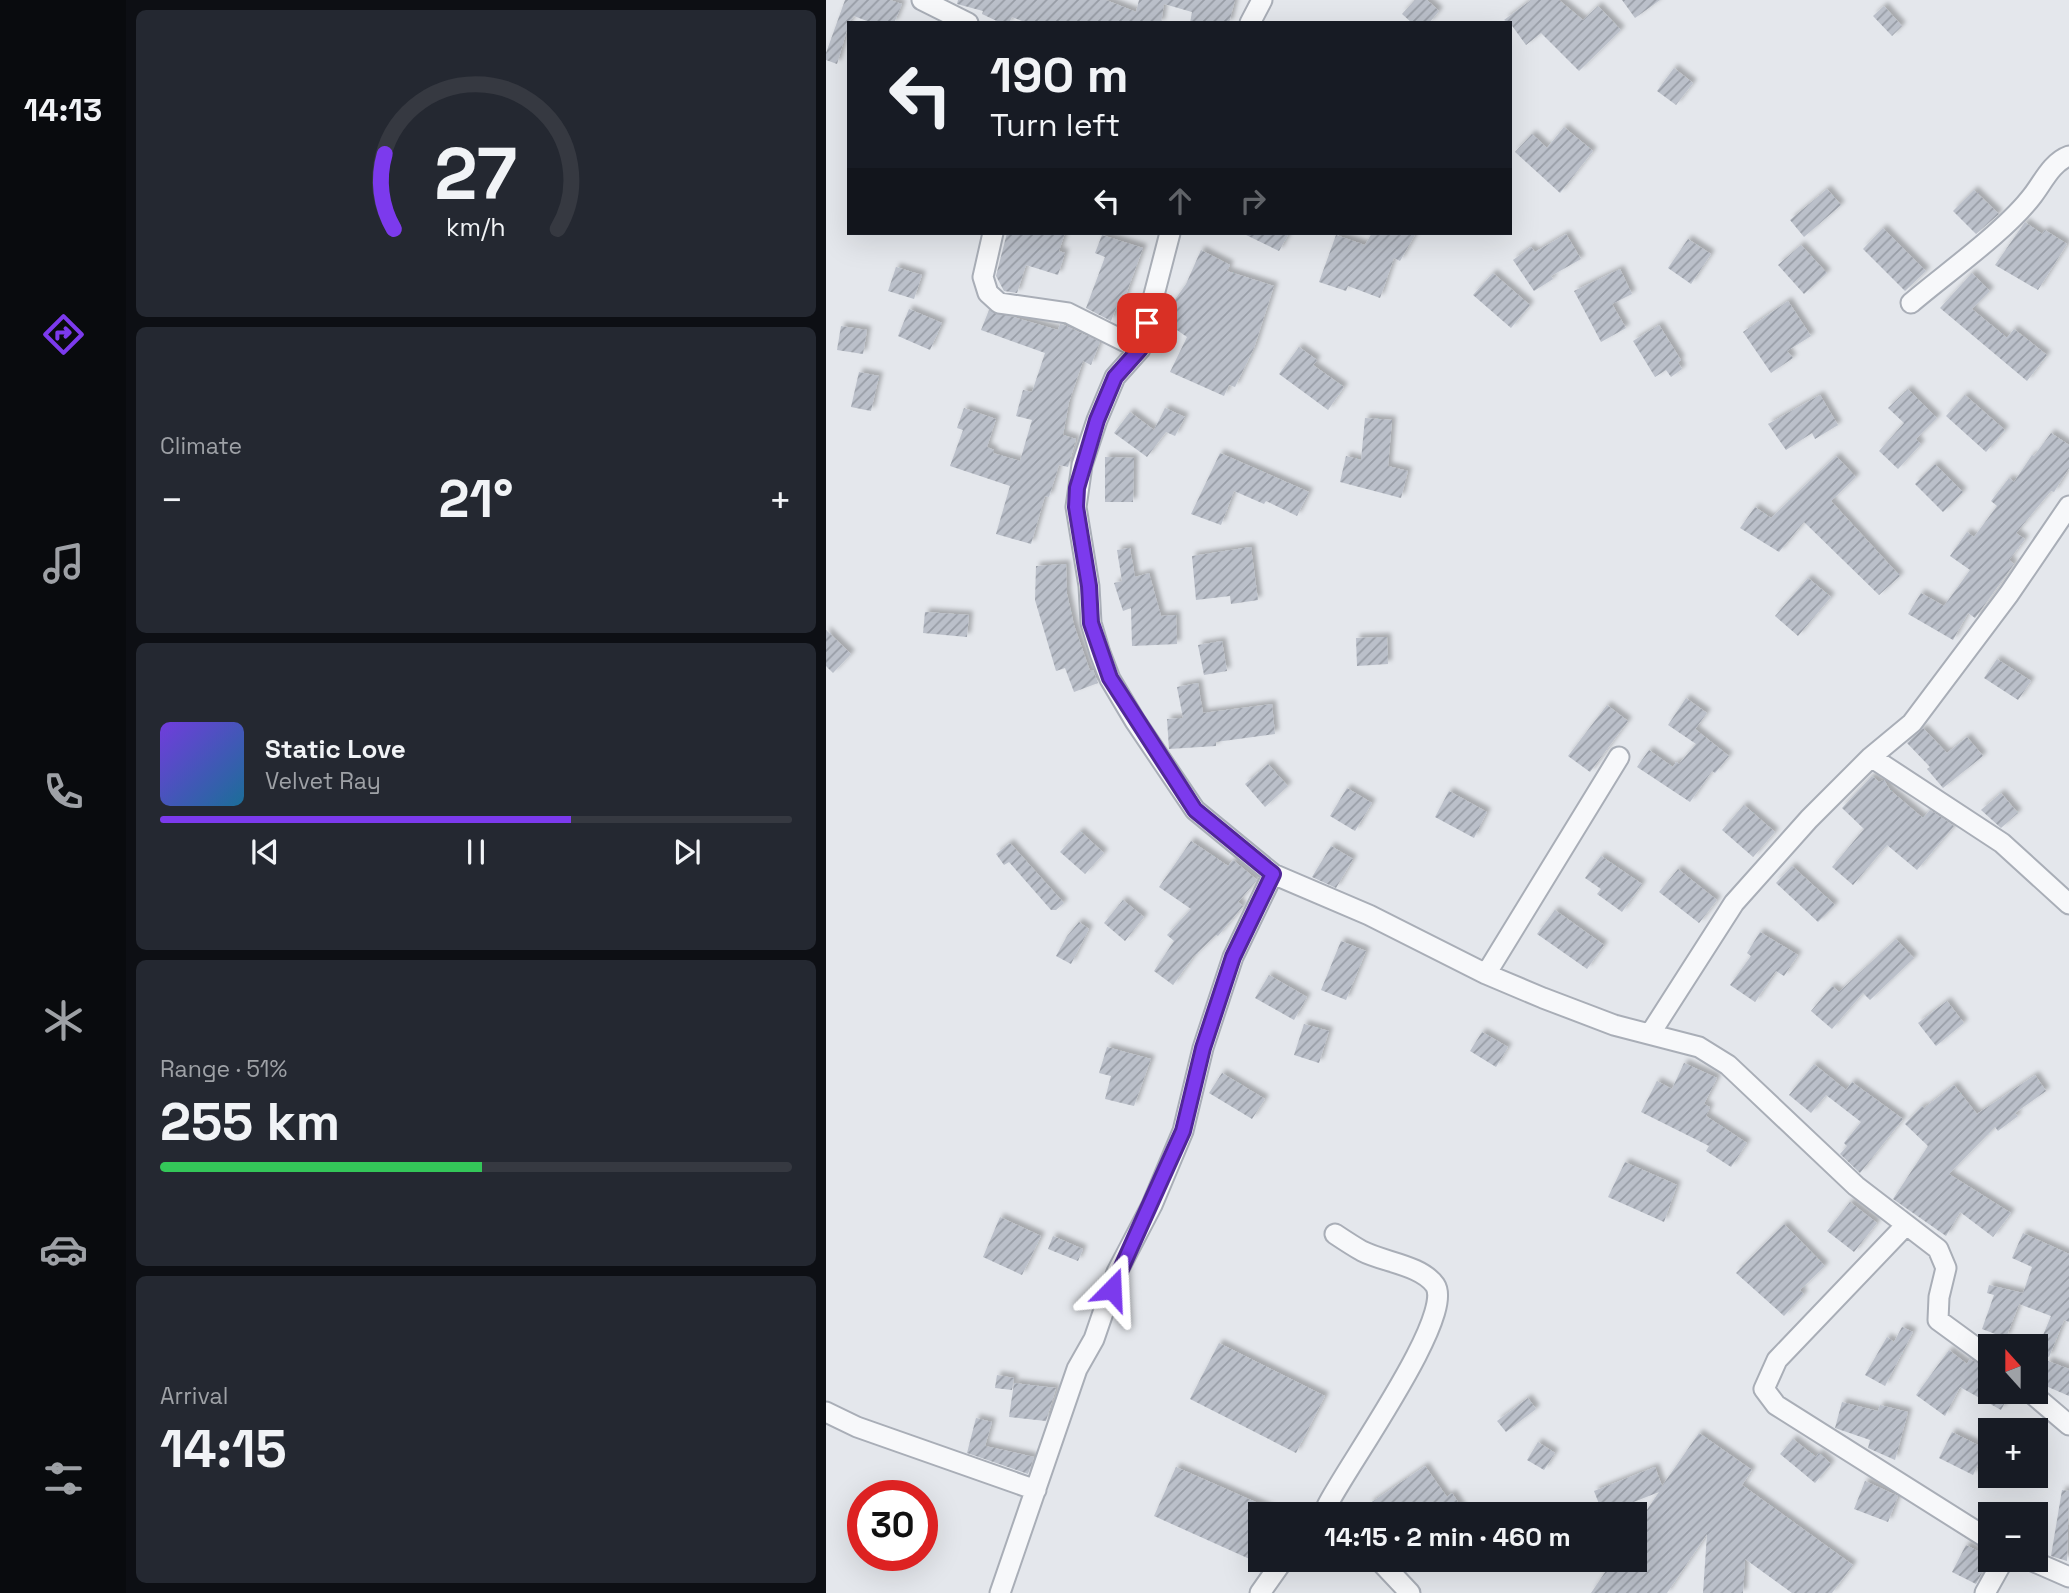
<!DOCTYPE html>
<html lang="en">
<head>
<meta charset="utf-8">
<style>
  body { margin:0; font-family:"Space Grotesk",sans-serif; background:#242831; color:#f1f3f6; height:100vh; display:flex; flex-direction:column; font-size:26px; white-space:nowrap }
  * { box-sizing:border-box; margin:0 }
  p { font-size:23px; color:#9ea1a6 }
  .icon { flex:none; width:38px; height:38px; fill:none; stroke:currentColor; stroke-width:2; stroke-linecap:round; stroke-linejoin:round }
  .map { position:relative; flex:1; overflow:hidden }
  .drawer { display:flex; flex-direction:column; gap:10px; padding:10px; background:#0d0f14; width:700px }
  .drawer>* { flex:none }
  .guide { position:absolute; left:21px; top:21px; width:665px; height:214px; border-radius:0px; box-shadow:0 7px 28px #0002; background:#171b24; color:#f1f3f6; overflow:hidden }
  .needle { width:46px; rotate:339deg }
  .fabs { position:absolute; left:1152px; top:1334px; display:grid; gap:14px }
  .fabs a { display:grid; place-items:center; width:70px; height:70px; border-radius:0px; background:#171b24; box-shadow:0 7px 28px #0002; font-size:35px }
  .speed { position:absolute; left:21px; top:1480px; display:flex; gap:14px; font-size:35px; font-weight:700; text-align:center }
  .speed>* { display:grid; place-content:center; width:91px; height:91px; border-radius:50%; background:#171b24; box-shadow:0 7px 28px #0002; line-height:1 }
  .speed .limit { border:10px solid #d22; background:#fff; color:#111 }
  .pin { position:absolute; display:grid; place-items:center; width:60px; height:60px; color:#fff; margin:-30px; border-radius:14px; box-shadow:0 4px 10px #0006 }
  .me { position:absolute; width:77px; margin:-38px; rotate:21deg; stroke-linejoin:round; filter:drop-shadow(0 0 5px #0008) }
  .turn { display:flex; align-items:center; gap:24px; height:147px; padding:0 28px; font-size:32px }
  .turn .icon { width:91px; height:91px; stroke-width:2.5 }
  .turn b { display:block; font-size:49px; line-height:60px }
  .lanes { display:flex; align-items:center; height:66px; padding:0 28px; background:#0003; justify-content:center; gap:35px; direction:ltr }
  .lanes .off { opacity:.35 }
  .big { font-size:52px; font-weight:700; line-height:1.1 }
  .drawer .widget { flex:1; display:flex; flex-direction:column; justify-content:center; gap:10px; min-width:0; padding:0 24px; border-radius:10px; background:#242831 }
  .drawer .dial { align-items:center; gap:0 }
  .dial svg { height:182px; overflow:visible; fill:none; stroke:#363941; stroke-width:7; stroke-linecap:round; text-anchor:middle }
  .dial text { fill:#f1f3f6; stroke:none }
  .song { display:flex; align-items:center; gap:21px }
  .cover { width:84px; height:84px; border-radius:10px; background:linear-gradient(135deg,hsl(260 70% 55%),hsl(200 70% 35%)) }
  .played { height:7px; border-radius:4px; background:linear-gradient(90deg,#7c3aed 65%,#363941 65%) }
  .keys { display:flex; justify-content:space-around; direction:ltr }
  .heat { display:flex; justify-content:space-between; align-items:center; font-size:38px; direction:ltr }
  .charge { height:10px; border-radius:5px; background:linear-gradient(90deg,#34c759 51%,#363941 0) }
  .trip { position:absolute; left:422px; top:1502px; width:399px; height:70px; border-radius:0px; background:#171b24; box-shadow:0 7px 28px #0002; font-weight:700; line-height:70px; text-align:center }
  main { display:flex; flex:1; min-height:0 }
  .tabs { display:flex; flex-direction:column; width:126px; justify-content:space-around; align-items:center; background:#090b0e; color:#9ea1a6 }
  .tabs .icon { width:49px; height:49px }
  .tabs .selected { color:#7c3aed }
  .tabs b { font-size:32px; color:#f1f3f6 }
  .map>svg:first-child { display:block }
</style>
</head>
<body>
<main>
<nav class="tabs">
<b>14:13</b>
<svg class="icon selected" aria-label="directions" viewBox="0 0 24 24"><path d="M12 3l9 9-9 9-9-9zM9 14v-3h6M13 9l2 2-2 2"/></svg>
<svg class="icon" aria-label="music" viewBox="0 0 24 24"><path d="M9 18V5l10-2v13"/><circle cx="6" cy="18" r="3"/><circle cx="16" cy="16" r="3"/></svg>
<svg class="icon" aria-label="phone" viewBox="0 0 24 24"><path d="M5 4h4l2 5-3 2q2 4 5 5l2-3 5 2v4C11 20 4 13 5 4z"/></svg>
<svg class="icon" aria-label="climate" viewBox="0 0 24 24"><path d="M12 3v18M4 7l16 10M4 17L20 7"/></svg>
<svg class="icon" aria-label="car" viewBox="0 0 24 24"><path d="M5 17H2v-5l4-1 3-4h7l3 4 3 1v5h-3M9 17h6M6 11h13"/><circle cx="7" cy="17" r="2"/><circle cx="17" cy="17" r="2"/></svg>
<svg class="icon" aria-label="filters" viewBox="0 0 24 24"><path d="M4 7h16M4 17h16"/><circle cx="9" cy="7" r="2"/><circle cx="15" cy="17" r="2"/></svg>
</nav>
<section class="drawer">
<div class="widget dial"><svg viewBox="0 0 100 80">
<path d="M14 69A42 42 0 1 1 86 69"/>
<path d="M14 69A42 42 0 0 1 10 36" stroke="#7c3aed"/>
<text x="50" y="56" font-size="32" font-weight="700">27</text>
<text x="50" y="72" font-size="11">km/h</text>
</svg></div>
<div class="widget"><p>Climate</p>
<div class="heat"><a>−</a><b class="big">21°</b><a>+</a></div>
</div>
<div class="widget">
<div class="song"><i class="cover"></i><div><b>Static Love</b><p>Velvet Ray</p></div></div>
<div class="played"></div>
<div class="keys"><svg class="icon" aria-label="previous" viewBox="0 0 24 24"><path d="M18 5L8 12l10 7zM5 5v14"/></svg><svg class="icon" aria-label="pause" viewBox="0 0 24 24"><path d="M8 5v14M16 5v14"/></svg><svg class="icon" aria-label="next" viewBox="0 0 24 24"><path d="M6 5l10 7-10 7zM19 5v14"/></svg></div>
</div>
<div class="widget"><p>Range · 51%</p><b class="big">255 km</b><div class="charge"></div></div>
<div class="widget"><p>Arrival</p><b class="big">14:15</b></div>
</section>
<div class="map">
<svg width="1243" height="1593" viewBox="0 0 1243 1593">
  <defs>
    <pattern id="building-hatch" width="6" height="6" patternUnits="userSpaceOnUse" patternTransform="scale(1.75)"><rect width="6" height="6" fill="#bbc0ca"/><path d="M-1 1l2-2M0 6l6-6M5 7l2-2" fill="none" stroke="#989da6"/></pattern>
    <filter id="shadow"><feDropShadow dx="4" dy="-4" stdDeviation="2" flood-color="#0004"/></filter>
  </defs>
  <rect width="100%" height="100%" fill="#e4e7ec"/>
  <!-- building -->
  <path fill="url(#building-hatch)" filter="url(#shadow)" d="M19,0H64L76,4L68,23H46L28,16L23,23L11,64L0,60V53Z
    M132,0H280L310,12L313,0H409L403,23H364L366,12L338,4L335,23H201L186,17L183,23H175L156,14L157,11L131,4Z
    M589,0H601L613,11L603,23H586L576,14Z
    M705,0H733L757,20L772,6L795,30L753,71L715,33L700,45L684,23L678,20Z
    M796,0H834L809,18Z
    M1058,6L1076,26L1066,36L1047,16Z
    M848,68L867,83L850,105L831,91Z
    M738,127L767,151L734,193L689,152L706,134L721,148Z
    M1001,189L1015,205L978,237L964,220Z
    M1148,190L1173,214L1150,234L1127,211Z
    M1199,222L1216,234L1219,230L1241,244L1212,290L1169,265Z
    M1057,228L1100,271L1079,291L1037,249Z
    M181,233H239L233,251L239,253L232,275L200,265L191,293L178,291L170,276Z
    M416,233H463L453,251Z
    M546,233H590L574,261L568,258L554,298L522,286L520,291L493,282L510,235L539,245Z
    M740,234L755,259L725,276L727,279L708,291L687,260L705,247L709,252Z
    M276,235L317,248L298,300L294,298L285,321L260,308L279,257L269,253Z
    M862,239L885,254L865,284L842,268Z
    M975,245L1001,273L978,294L952,265Z
    M375,250L404,265L401,271L448,286L428,348L409,387L403,385L398,396L344,372L361,337L335,319L360,284Z
    M70,267L96,275L88,299L62,291Z
    M794,269L806,294L786,304L800,328L775,342L748,291Z
    M667,273L704,305L685,328L647,295Z
    M1146,273L1164,291L1146,309L1181,338L1188,329L1221,355L1201,381L1114,308Z
    M962,301L985,336L961,351L967,358L945,373L917,332Z
    M83,309L116,323L104,350L72,336Z
    M163,310L232,330L234,324L238,325L274,342L265,365L257,361L243,402L237,435L250,439L242,467L233,465L223,497L219,496L205,544L170,534L184,486L124,466L137,430L131,428L138,408L170,419L161,447L168,450L167,453L194,461L206,420L190,416L197,390L206,392L219,353L155,330Z
    M833,325L855,360L852,362L856,369L845,377L840,370L829,377L807,341Z
    M15,326L41,330L37,354L11,350Z
    M473,347L491,360L487,365L518,387L502,410L453,374Z
    M33,372L53,376L45,411L25,407Z
    M1082,389L1111,418L1090,439L1095,444L1072,469L1053,451L1078,423L1062,408Z
    M994,395L1012,425L989,439L986,433L960,450L942,424Z
    M1139,395L1179,430L1160,452L1120,416Z
    M339,408L359,417L349,436L340,432L321,457L288,433L304,412L328,430Z
    M539,418L566,420L562,466L582,471L575,498L514,482L520,456L535,460Z
    M1225,433L1243,445V468L1228,492L1225,491L1190,533L1199,539L1183,560L1188,564L1149,618L1142,613L1127,640L1082,614L1095,593L1118,606L1144,570L1124,556L1141,532L1148,537L1171,506L1165,501L1183,478L1188,482L1206,455L1208,456Z
    M394,453L483,492L471,516L440,501L438,504L408,491L395,525L365,514Z
    M1010,456L1030,477L1005,501L1074,576L1053,595L978,522L953,552L914,528L929,507L945,518Z
    M279,457L308,458L307,502H279Z
    M1109,464L1137,492L1117,512L1089,484Z
    M425,547L432,600L405,604L404,596L370,600L366,556Z
    M304,548L309,577L323,573L335,616L350,615L351,644L306,646L305,608L297,611L288,583L296,581L291,550Z
    M240,564L241,594L248,625L264,671L267,670L272,683L248,692L239,668L230,671L209,600L210,566Z
    M982,578L1005,597L972,636L949,616Z
    M99,612L143,615L141,637L97,633Z
    M0,630L25,654L7,673L0,666Z
    M561,637L562,664L531,666L530,638Z
    M396,641L401,671L378,675L372,645Z
    M1171,659L1205,681L1192,700L1158,678Z
    M372,683L377,713L446,704L449,734L390,742V746L343,749L341,719L357,718L351,687Z
    M860,698L881,713L869,729L903,756L889,773L886,771L864,802L811,767L823,750L847,767L850,762L853,764L870,744L842,725Z
    M781,705L802,721L764,772L742,756Z
    M1097,728L1121,753L1141,737L1157,756L1117,788L1101,769L1104,767L1081,743Z
    M442,764L462,786L439,807L419,784Z
    M1046,776L1053,782L1058,780L1064,790L1097,818L1104,810L1128,826L1091,870L1061,845L1027,885L1006,867L1038,829L1016,808Z
    M521,788L546,803L529,831L504,816Z
    M623,791L661,812L648,838L609,817Z
    M1175,793L1192,813L1175,828L1155,810Z
    M918,805L949,832L927,857L896,830Z
    M254,831L278,853L259,874L234,852Z
    M365,841L402,866L407,860L431,880L412,902L417,906L392,936L390,935L367,957L347,985L328,971L348,941L341,935L365,909L333,887Z
    M184,843L238,903L230,910H225L183,862L178,865L170,854Z
    M505,846L527,859L510,888L486,877Z
    M775,856L816,884L796,912L771,894L775,889L759,878Z
    M966,866L1009,905L992,922L950,883Z
    M852,869L891,900L873,923L833,892Z
    M297,900L318,917L299,941L278,923Z
    M729,910L778,945L761,969L711,934Z
    M253,922L263,929L245,964L230,956L241,936Z
    M934,932L972,955L958,976L950,971L929,1002L904,985L925,956L921,953Z
    M1070,939L1088,958L1044,1000L1037,993L1006,1029L985,1011L1006,986L1013,992Z
    M515,941L540,951L520,1000L495,990Z
    M443,975L481,997L468,1020L429,998Z
    M1121,1001L1138,1023L1110,1046L1092,1023Z
    M478,1024L503,1031L493,1063L468,1055Z
    M656,1032L682,1047L670,1067L644,1051Z
    M281,1047L325,1059L308,1106L279,1099L285,1076L273,1073Z
    M858,1063L891,1078L878,1104L884,1107L880,1116L921,1143L905,1167L880,1151L883,1146L815,1112L831,1081L846,1089Z
    M988,1064L1020,1090L1026,1082L1077,1119L1034,1173L1014,1154L1021,1146L1018,1143L1035,1122L1000,1095L985,1113L963,1095Z
    M396,1073L439,1099L426,1119L383,1093Z
    M1209,1075L1220,1091L1189,1113L1192,1116L1172,1131L1169,1127L1123,1174L1185,1213L1167,1237L1134,1212L1120,1236L1067,1199L1102,1146L1079,1124L1096,1106L1098,1108L1128,1085L1151,1114Z
    M799,1162L851,1185L838,1222L782,1197Z
    M1024,1202L1051,1223L1028,1252L1001,1231Z
    M174,1217L215,1236L196,1275L157,1257Z
    M958,1224L999,1266L974,1290L978,1294L958,1316L910,1273Z
    M1197,1233L1243,1254V1322L1238,1320L1223,1357L1210,1352L1225,1316L1193,1304L1180,1338L1156,1329L1168,1295L1161,1293L1163,1285L1197,1293L1206,1267L1186,1258Z
    M227,1236L257,1249L252,1261L222,1249Z
    M1076,1327L1087,1332L1059,1386L1039,1375L1061,1337L1068,1342Z
    M393,1343L499,1396L470,1453L364,1399Z
    M1123,1350L1141,1364L1144,1359L1164,1370V1391H1185L1175,1410L1134,1387L1119,1416L1090,1395Z
    M1222,1361L1243,1369V1396L1213,1383Z
    M171,1375L188,1378L186,1390L169,1388Z
    M188,1383L230,1388L220,1421L183,1417Z
    M702,1398L710,1409L680,1432L671,1421Z
    M1016,1402L1052,1411L1054,1405L1082,1412L1069,1460L1042,1448L1044,1440L1009,1428Z
    M150,1418L166,1422L159,1446L208,1457L202,1474L141,1453Z
    M1126,1432L1160,1449L1147,1475L1113,1458Z
    M873,1433L926,1470L916,1485L1027,1565L1006,1593H966L919,1559L917,1593H877L881,1534L841,1593H765L788,1559H808V1529L833,1492L777,1514L768,1491L829,1467L836,1486Z
    M967,1439L990,1457L993,1453L1005,1464L989,1483L954,1454Z
    M712,1442L729,1453L718,1470L701,1460Z
    M599,1466L621,1497L626,1493L640,1514H550L543,1504Z
    M350,1467L457,1514H434V1548L428,1561L328,1516Z
    M1039,1481L1072,1496L1062,1522L1028,1509Z
    M1236,1490L1243,1491L1241,1561L1225,1556Z
    M1140,1545L1164,1557L1150,1584L1126,1572Z"/>
  <g fill="none" stroke-linecap="round" stroke-linejoin="round">
    <!-- minor casing -->
    <g stroke="#a9aeb7" stroke-width="23">
      <path id="minor" d="M96,0L142,23
        M424,23L436,0
        M167,233L157,277L162,293L173,303L242,313L314,349
        M344,233L314,349L289,377L271,420L256,465L250,507L263,586L265,623L274,653L284,679L309,721L369,810L447,874L543,915L660,974L717,998L788,1025L873,1047L902,1065L1030,1186L1112,1249L1120,1268L1113,1297L1112,1320L1164,1358
        M1085,303C1120,273 1180,231 1207,195C1217,182 1226,162 1243,156
        M1045,757L1176,843L1243,904
        M660,974L793,757
        M824,1034L908,903L983,819L1045,757L1086,723L1183,594L1243,506
        M1080,1225L951,1360L938,1389L950,1405L1164,1540
        M1203,1391L1243,1425
        M0,1412L31,1427L210,1490
        M508,1514L501,1506C518,1470 630,1316 609,1285C595,1265 557,1262 536,1251C527,1246 518,1240 509,1234
        M552,1559L584,1593
        M1202,1559L1243,1577
        M174,1593L251,1369L268,1339L291,1272L326,1205L357,1131L377,1048L407,957L447,874
        M434,1593L458,1559
        M1159,1593L1178,1559"/>
    </g>
    <!-- minor -->
    <use href="#minor" stroke="#f7f8fa" stroke-width="19"/>
  </g>
  <g fill="none" stroke-linecap="round" stroke-linejoin="round">
    <!-- route casing -->
    <g stroke="#51269a" stroke-width="18">
      <path id="route" d="M286,1289L357,1131L377,1048L407,957L447,874L369,810L284,678L265,623L263,586L250,507L251,488L271,420L289,377L314,349L321,323"/>
    </g>
    <!-- route -->
    <use href="#route" stroke="#7c3aed" stroke-width="12"/>
  </g>
</svg>
<div class="fabs">
<a><svg class="needle" viewBox="-14 -14 28 28"><path d="M0-13l5 13h-10z" fill="#e53935"/><path d="M0 13l5-13h-10z" fill="#9ea1a6"/></svg></a>
<a>+</a>
<a>−</a>
</div>
<div class="speed"><div class="limit">30</div></div>
<div class="pin" style="left:321px;top:323px;background:#d93025"><svg class="icon" aria-label="arrive" viewBox="0 0 24 24"><path d="M6 21V4h12l-3 4 3 4H6"/></svg></div>
<svg class="me" style="left:286px;top:1289px" viewBox="-20 -20 40 40"><path d="M0-17L14 15 0 8-14 15z" fill="#7c3aed" stroke="#fff" stroke-width="4"/></svg>
<div class="trip">14:15 · 2 min · 460 m</div>
<div class="guide">
<div class="turn"><svg class="icon" aria-label="left" viewBox="0 0 24 24"><path d="M17 20v-9H6M10 6l-5 5 5 5"/></svg><div><b>190 m</b>Turn left</div></div>
<div class="lanes"><svg class="icon" aria-label="left" viewBox="0 0 24 24"><path d="M17 20v-9H6M10 6l-5 5 5 5"/></svg><svg class="icon off" aria-label="ahead" viewBox="0 0 24 24"><path d="M12 20V5M6 11l6-6 6 6"/></svg><svg class="icon off" aria-label="right" viewBox="0 0 24 24"><path d="M7 20v-9h11M14 6l5 5-5 5"/></svg></div>
</div>
</div>
</main>
</body>
</html>
